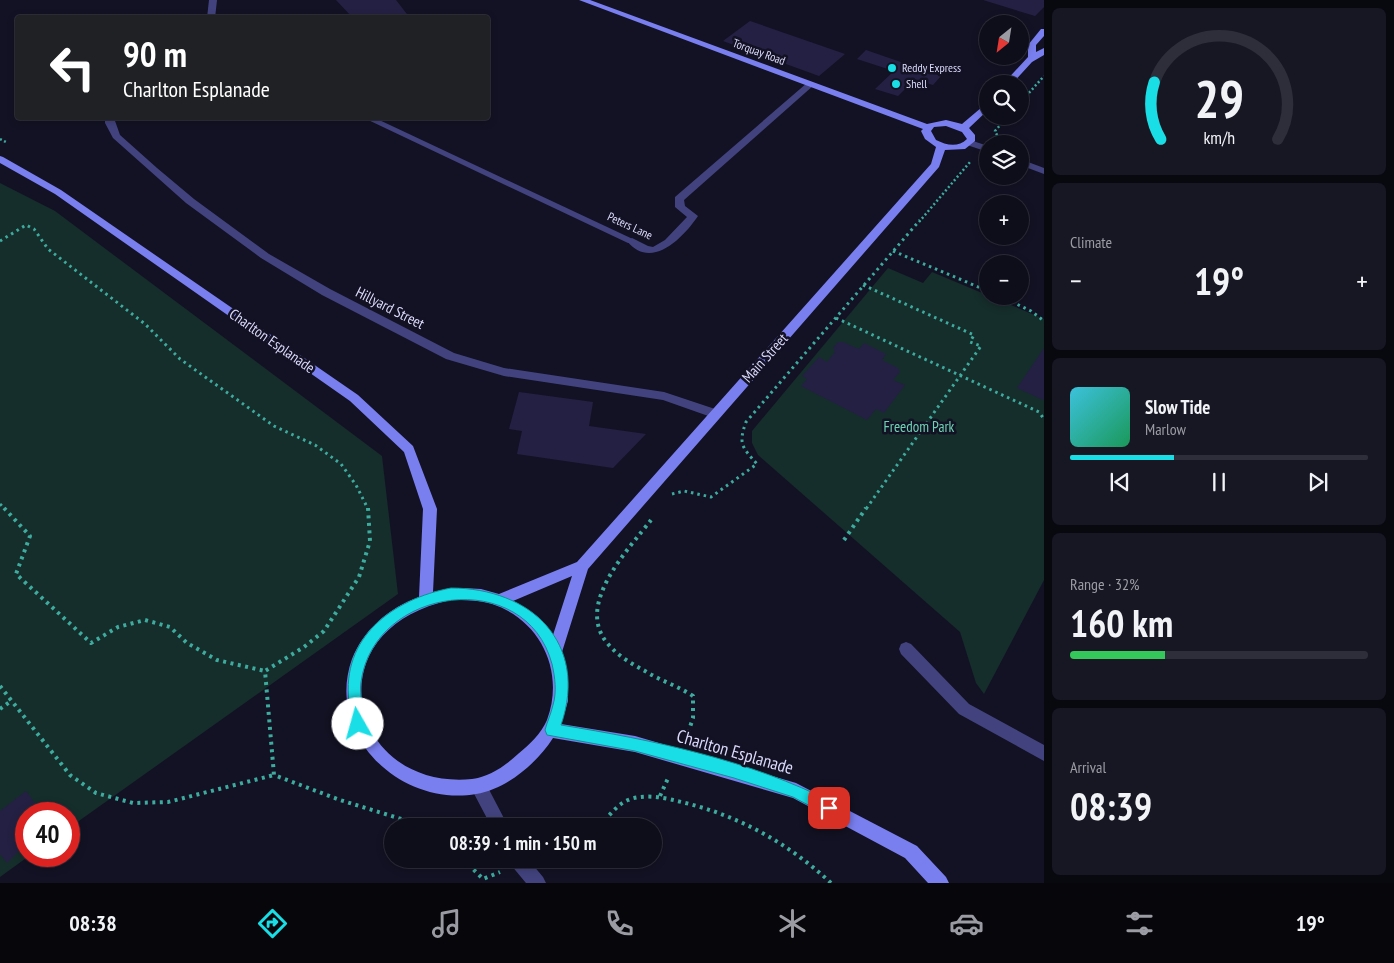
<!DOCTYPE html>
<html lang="en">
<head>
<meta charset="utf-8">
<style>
  body { margin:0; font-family:"PT Sans Narrow",sans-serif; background:#171724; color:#f1f3f6; height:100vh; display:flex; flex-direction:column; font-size:19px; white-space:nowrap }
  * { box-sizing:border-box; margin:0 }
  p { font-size:16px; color:#9b9ca3 }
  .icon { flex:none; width:28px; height:28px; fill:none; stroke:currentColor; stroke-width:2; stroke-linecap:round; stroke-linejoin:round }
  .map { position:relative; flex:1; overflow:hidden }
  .panel { display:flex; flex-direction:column; gap:8px; padding:8px; background:#08080f; width:350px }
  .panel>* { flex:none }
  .guide { position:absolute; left:15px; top:15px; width:475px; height:105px; border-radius:5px; box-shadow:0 2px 8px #0003,0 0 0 1px #2e2e3a; background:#202124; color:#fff; overflow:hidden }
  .needle { width:32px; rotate:210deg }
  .tools { position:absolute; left:979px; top:15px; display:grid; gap:10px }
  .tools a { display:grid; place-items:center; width:50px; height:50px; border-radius:50%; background:#0e0e1b; box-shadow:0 2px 8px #0003,0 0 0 1px #2e2e3a; font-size:25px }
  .speed { position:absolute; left:15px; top:802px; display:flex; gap:10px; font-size:25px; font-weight:700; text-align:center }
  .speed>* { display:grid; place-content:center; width:65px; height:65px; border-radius:50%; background:#0e0e1b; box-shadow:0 2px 8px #0003,0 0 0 1px #2e2e3a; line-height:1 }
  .speed .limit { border:8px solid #d22; background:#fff; color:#111 }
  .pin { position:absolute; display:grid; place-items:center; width:42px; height:42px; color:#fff; margin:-21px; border-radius:10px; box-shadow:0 2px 8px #0006 }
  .me { position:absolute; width:55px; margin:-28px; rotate:353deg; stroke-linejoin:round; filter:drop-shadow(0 0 4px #0008) }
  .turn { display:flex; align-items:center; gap:18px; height:105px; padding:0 25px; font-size:22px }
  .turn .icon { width:65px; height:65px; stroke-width:2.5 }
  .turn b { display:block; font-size:35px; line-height:42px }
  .big { font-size:38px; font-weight:600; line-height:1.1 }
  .panel .card { flex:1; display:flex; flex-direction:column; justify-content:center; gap:8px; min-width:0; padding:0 18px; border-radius:8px; background:#171724 }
  .panel .dial { align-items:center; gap:0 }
  .dial svg { height:130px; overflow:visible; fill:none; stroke:#2e2e3a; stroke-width:7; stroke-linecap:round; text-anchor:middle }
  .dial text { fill:#f1f3f6; stroke:none }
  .song { display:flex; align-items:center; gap:15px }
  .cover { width:60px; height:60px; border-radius:8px; background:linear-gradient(135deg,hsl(190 70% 55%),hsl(150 70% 35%)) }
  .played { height:5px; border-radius:2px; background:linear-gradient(90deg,#1adee5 35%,#2e2e3a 35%) }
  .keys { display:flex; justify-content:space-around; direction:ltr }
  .heat { display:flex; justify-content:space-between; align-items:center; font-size:28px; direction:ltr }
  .charge { height:8px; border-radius:4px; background:linear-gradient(90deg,#34c759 32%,#2e2e3a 0) }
  .trip { position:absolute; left:384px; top:818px; width:278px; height:50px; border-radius:25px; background:#0e0e1b; box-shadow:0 2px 8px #0003,0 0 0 1px #2e2e3a; font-weight:600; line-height:50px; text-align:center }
  .tabs { display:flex; height:80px; justify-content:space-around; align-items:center; background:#06060b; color:#9b9ca3 }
  .tabs .icon { width:35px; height:35px }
  .tabs .current { color:#1adee5 }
  .tabs b { font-size:22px; color:#f1f3f6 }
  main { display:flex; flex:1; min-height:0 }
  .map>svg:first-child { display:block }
</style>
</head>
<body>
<main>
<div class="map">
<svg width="1044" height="883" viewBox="0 0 1044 883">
  <rect width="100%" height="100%" fill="#131224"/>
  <!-- green -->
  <path fill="#152d2b" d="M0,183L55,211L382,456L398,594L69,828V814H26V856H29L0,877Z
    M888,268L923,283L932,272L1044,319V580L984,694L976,683L960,632L758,455L752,443V431Z"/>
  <!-- building -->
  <path fill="#242043" d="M336,0H396L410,18H353Z
    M983,0H1044V7L1035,16Z
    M750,21L845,54L819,76L723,41Z
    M866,50L941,76L933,85L915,79L898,96L875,89L894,71L857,59Z
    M838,342H843L859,349L864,343L886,354L882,360L898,368L900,372L893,380L905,385L884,413L876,409L867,420L801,386L807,379L802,376L819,357L827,362L835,352L833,348Z
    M1044,348V398L1043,400L1017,388Z
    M519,392L593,402L589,426L646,434L613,468L517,454L522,431L509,429Z
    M26,791L43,814H26V844L7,863L0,854V811Z"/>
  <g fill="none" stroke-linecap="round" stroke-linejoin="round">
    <!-- path-far2 -->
    <path stroke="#3dab9d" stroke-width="2.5" stroke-dasharray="2 2.5" stroke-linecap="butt" d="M1020,103L1044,76
      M1008,116L995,131L999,139L1008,144
      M0,139L8,143
      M919,222L970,162"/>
    <!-- path-far1 -->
    <path stroke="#3dab9d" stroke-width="3" stroke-dasharray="2.5 4" stroke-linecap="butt" d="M0,241L26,225L34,229L48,249L145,324L180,359L274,426L315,445L341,464L356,485L368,509
      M893,251L988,291
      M863,285L974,335L970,342L981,346L866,509
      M1000,296L1031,311L1044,321
      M836,318L1039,412L1044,419
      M672,494L684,491L711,497L757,464C742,447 738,444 746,422L920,220
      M0,504L5,509"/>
    <!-- path -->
    <path stroke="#3dab9d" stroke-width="4" stroke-dasharray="3 4.5" stroke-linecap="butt" d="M4,508L30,536L16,574L91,643L118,627L145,620L170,627L187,643L217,660L265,671
      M368,508L370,541L359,577L324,631L304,647L265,671L274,775L340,800L424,826
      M651,520C628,550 574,605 608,644C618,656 632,664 645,671C661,681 678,686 693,696V718L686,739
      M844,540L866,508
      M0,686L70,775L96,793L133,803L168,802L274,775
      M0,709L11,701
      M660,796L669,776
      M599,826C608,818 616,805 628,800C642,794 662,797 677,801C736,814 787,842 831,883
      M463,859L483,879L500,872"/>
    <!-- lane -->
    <path fill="#42437e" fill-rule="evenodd" d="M807,83L814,85L684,200L685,206L698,216C683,238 651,271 627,241L632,238L648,246L653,247L665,240L687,217L675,207V197Z
      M478,778L484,780L508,826H491L470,786L472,780Z
      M509,859H528L543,877L546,883H526L511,865Z"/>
    <!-- street -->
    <path fill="#42437e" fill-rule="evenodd" d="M209,0H217L215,18H207Z
      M105,118H114L120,135L157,168L194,199L269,254L330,289L454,353L504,368L664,392L718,410L720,413L714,418L663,400L504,376L446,359L322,295L261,258L186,203L113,138L105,123Z
      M364,118H375L637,241L636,243H628Z
      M970,140L988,146V152L967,145V141Z
      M1020,159L1044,168V174L1020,165Z
      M906,642L911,644L969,704L1044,745V761L959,714L901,654L899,649L901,644Z"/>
    <!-- secondary -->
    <path fill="#7a7ff0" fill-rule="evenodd" d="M579,0H590L927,124L946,120L962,124L988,102V110L969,128L975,135V141L965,149L945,150L939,167L588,569L562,652L568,676V701L561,724L635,736L796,783L917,846L946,877L949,883H928L905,858L793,798L635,752L553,738C537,763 507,789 476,794C400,807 325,735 352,659C364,629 389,608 419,597L423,509L404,452L350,401L55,194L0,163V156L3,157L61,190L358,395L413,446L437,509L433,592L451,588H463L481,589L499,594L577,562L931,164L936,147L925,139L921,131L923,129ZM946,126L962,132L967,139C958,148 946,145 936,140L931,131L934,127ZM572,576L553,635C544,619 529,609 513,601ZM451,600C465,600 479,600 492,604C541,620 565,672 547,720C541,734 530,744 518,754C506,765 490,777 472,779C348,791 311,629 451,600Z
      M1041,29H1044V36L1036,45V52L1044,48V55L1032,62L1012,84H1003L1028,57V45Z"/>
  </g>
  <!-- route -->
  <path fill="#1adee5" stroke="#119095" d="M451,588C531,588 589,643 561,725C653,740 750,760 834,803L836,808L834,814L829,816L793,797L734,778L635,751L547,735L545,730C547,722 551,714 553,705C557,692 555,677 552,664C526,566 374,586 361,682C359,695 364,711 366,724L363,728L358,730L354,728C350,720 350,711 349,702C341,637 393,599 451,588Z"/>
  <!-- markers -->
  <g fill="#1adee5" stroke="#131224" stroke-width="2">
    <circle cx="892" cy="68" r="5"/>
    <circle cx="896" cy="84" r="5"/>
  </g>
  <g text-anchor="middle" stroke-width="5" stroke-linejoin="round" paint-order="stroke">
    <!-- far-street labels -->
    <g font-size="12" fill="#dbd9fb" stroke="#131224">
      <text transform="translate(759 52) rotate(20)" y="4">Torquay Road</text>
      <text transform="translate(630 226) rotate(25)" y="4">Peters Lane</text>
    </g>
    <!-- far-poi labels -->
    <g font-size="12" fill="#dbd9fb" stroke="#131224" text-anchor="start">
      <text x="902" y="72">Reddy Express</text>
      <text x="906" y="88">Shell</text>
    </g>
    <!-- street labels -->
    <g font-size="15" fill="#dbd9fb" stroke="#131224">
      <text transform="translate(390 308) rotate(27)" y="5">Hillyard Street</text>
      <text transform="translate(272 341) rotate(35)" y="5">Charlton Esplanade</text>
      <text transform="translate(765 358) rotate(-48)" y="5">Main Street</text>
    </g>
    <!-- park labels -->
    <g font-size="15" fill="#6cd3b3" stroke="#131224">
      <text x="919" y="432">Freedom Park</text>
    </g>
    <!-- near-street labels -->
    <g font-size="18" fill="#dbd9fb" stroke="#131224">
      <text transform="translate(735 752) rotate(16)" y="6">Charlton Esplanade</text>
    </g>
  </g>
</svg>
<div class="tools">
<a><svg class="needle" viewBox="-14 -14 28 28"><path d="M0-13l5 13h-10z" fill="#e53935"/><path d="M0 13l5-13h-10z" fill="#9b9ca3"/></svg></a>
<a><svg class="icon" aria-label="search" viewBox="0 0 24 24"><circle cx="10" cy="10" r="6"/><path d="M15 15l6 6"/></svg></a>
<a><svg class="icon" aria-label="layers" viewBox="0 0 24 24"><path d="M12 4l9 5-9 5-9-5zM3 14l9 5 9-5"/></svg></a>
<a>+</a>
<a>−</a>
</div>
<div class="speed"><div class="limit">40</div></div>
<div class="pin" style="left:829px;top:808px;background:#d93025"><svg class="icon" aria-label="arrive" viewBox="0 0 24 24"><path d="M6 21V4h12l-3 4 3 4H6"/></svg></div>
<svg class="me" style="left:358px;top:724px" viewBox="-20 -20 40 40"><circle r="19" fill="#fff"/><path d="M0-13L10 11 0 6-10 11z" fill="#1adee5"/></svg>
<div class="trip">08:39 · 1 min · 150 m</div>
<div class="guide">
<div class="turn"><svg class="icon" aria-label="left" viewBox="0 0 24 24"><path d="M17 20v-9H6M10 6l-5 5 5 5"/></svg><div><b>90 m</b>Charlton Esplanade</div></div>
</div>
</div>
<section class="panel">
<div class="card dial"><svg viewBox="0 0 100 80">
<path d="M14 69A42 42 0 1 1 86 69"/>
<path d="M14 69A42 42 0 0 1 10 34" stroke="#1adee5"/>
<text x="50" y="56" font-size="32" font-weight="700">29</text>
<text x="50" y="72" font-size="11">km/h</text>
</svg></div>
<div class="card"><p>Climate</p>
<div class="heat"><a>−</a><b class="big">19°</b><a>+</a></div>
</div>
<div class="card">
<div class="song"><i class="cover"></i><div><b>Slow Tide</b><p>Marlow</p></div></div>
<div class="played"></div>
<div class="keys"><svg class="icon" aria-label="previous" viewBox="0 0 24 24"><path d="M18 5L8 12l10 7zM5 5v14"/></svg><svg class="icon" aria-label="pause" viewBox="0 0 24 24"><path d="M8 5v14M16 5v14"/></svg><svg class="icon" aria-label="next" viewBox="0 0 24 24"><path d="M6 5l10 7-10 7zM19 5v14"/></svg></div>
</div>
<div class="card"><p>Range · 32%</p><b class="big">160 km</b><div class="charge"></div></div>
<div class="card"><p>Arrival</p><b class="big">08:39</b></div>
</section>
</main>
<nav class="tabs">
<b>08:38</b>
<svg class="icon current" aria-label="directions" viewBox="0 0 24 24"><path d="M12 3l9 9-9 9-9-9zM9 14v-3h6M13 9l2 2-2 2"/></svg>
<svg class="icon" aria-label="music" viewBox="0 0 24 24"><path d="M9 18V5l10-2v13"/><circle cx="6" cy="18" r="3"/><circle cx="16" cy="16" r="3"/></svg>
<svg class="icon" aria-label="phone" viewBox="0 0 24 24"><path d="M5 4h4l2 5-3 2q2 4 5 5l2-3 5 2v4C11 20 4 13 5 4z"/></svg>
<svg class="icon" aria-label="climate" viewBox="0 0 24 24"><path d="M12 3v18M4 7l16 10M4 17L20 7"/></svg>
<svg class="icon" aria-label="car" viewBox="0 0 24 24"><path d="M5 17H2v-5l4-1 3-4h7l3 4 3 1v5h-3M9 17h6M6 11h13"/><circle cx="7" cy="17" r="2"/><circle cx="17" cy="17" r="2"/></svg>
<svg class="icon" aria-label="filters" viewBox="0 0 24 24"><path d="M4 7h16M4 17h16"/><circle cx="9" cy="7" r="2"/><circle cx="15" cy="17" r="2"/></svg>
<b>19°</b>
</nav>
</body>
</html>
